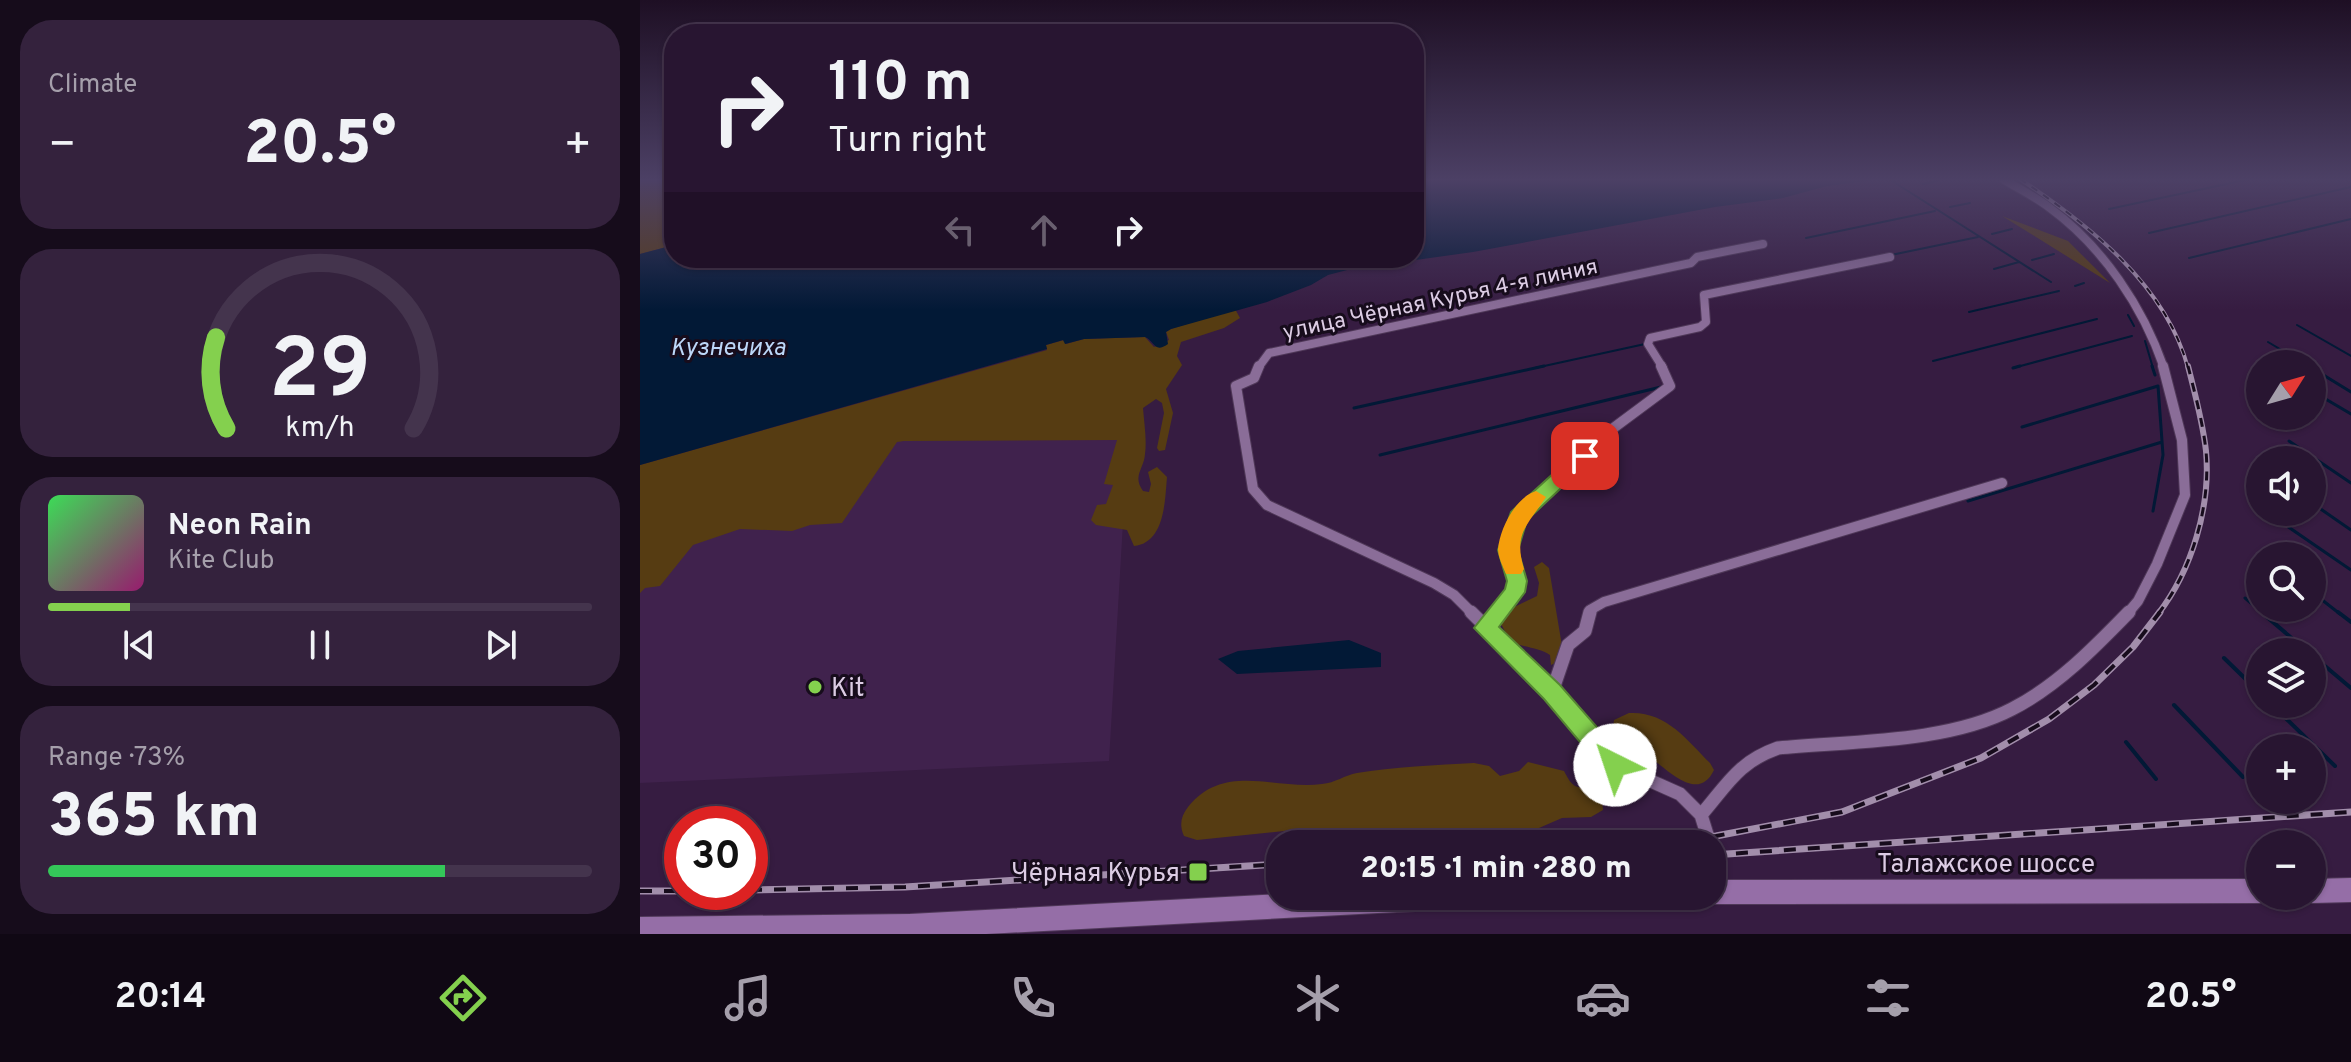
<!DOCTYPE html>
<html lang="en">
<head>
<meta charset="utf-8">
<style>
  body { margin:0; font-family:Overpass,sans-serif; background:#34223d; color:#f1f3f6; height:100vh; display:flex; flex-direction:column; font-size:30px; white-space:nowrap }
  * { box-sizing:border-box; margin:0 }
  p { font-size:26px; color:#a59fab }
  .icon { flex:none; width:44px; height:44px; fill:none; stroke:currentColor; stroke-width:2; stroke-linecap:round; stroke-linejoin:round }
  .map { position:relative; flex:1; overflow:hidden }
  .panel { display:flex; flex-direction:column; gap:20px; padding:20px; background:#160c1b; width:640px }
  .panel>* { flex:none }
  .banner { position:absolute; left:24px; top:24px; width:760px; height:244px; border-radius:32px; box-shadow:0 2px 6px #0004,0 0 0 2px #44344d; background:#281531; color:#f1f3f6; overflow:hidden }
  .needle { width:52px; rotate:53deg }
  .fabs { position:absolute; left:1606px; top:350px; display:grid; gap:16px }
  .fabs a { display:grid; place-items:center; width:80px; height:80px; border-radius:50%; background:#281531; box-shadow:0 2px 6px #0004,0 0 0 2px #44344d; font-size:40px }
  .speed { position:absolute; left:24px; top:806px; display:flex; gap:16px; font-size:40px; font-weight:700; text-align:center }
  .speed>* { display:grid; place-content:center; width:104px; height:104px; border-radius:50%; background:#281531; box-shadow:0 2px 6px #0004,0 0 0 2px #44344d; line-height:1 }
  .speed .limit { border:12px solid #d22; background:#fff; color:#111 }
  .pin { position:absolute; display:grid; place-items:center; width:68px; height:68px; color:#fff; margin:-34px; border-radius:16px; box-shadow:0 4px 12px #0006 }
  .me { position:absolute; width:88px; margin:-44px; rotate:319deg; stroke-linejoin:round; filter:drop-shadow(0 0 6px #0008) }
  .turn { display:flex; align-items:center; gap:28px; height:168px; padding:0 32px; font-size:36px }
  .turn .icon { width:104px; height:104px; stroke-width:2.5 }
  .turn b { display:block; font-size:56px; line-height:68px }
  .lanes { display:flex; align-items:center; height:76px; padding:0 32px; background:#0003; justify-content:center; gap:40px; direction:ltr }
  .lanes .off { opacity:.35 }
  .big { font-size:60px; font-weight:800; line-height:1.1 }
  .panel .widget { flex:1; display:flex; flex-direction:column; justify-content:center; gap:12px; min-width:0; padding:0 28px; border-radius:32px; background:#34223d }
  .panel .dial { align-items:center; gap:0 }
  .dial svg { height:208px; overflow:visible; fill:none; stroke:#44344d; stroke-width:7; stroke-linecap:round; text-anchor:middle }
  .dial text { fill:#f1f3f6; stroke:none }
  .song { display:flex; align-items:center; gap:24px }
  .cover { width:96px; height:96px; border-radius:12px; background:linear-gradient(135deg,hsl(130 70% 55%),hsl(320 70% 35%)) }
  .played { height:8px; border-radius:4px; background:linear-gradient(90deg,#84d04e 15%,#44344d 15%) }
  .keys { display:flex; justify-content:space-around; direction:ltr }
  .heat { display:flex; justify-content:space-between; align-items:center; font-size:44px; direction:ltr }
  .charge { height:12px; border-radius:6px; background:linear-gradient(90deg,#34c759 73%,#44344d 0) }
  .trip { position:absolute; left:626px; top:830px; width:460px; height:80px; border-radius:32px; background:#281531; box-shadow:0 2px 6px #0004,0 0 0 2px #44344d; font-weight:800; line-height:80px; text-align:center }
  .dock { display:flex; height:128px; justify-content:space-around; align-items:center; background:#100814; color:#a59fab }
  .dock .icon { width:56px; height:56px }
  .dock .active { color:#84d04e }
  .dock b { font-size:36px; color:#f1f3f6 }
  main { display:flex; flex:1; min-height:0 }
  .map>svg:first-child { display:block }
</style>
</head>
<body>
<main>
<section class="panel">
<div class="widget"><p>Climate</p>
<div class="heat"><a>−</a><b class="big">20.5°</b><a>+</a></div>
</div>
<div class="widget dial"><svg viewBox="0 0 100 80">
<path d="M14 69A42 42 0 1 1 86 69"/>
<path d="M14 69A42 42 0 0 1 10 34" stroke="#84d04e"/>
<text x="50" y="56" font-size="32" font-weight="700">29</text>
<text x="50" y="72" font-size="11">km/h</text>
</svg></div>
<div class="widget">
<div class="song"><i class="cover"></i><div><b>Neon Rain</b><p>Kite Club</p></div></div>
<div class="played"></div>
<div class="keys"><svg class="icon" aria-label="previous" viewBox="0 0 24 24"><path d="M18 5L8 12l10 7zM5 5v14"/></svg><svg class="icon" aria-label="pause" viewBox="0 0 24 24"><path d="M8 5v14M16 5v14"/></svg><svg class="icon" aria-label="next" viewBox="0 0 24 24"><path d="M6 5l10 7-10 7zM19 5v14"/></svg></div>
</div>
<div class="widget"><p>Range · 73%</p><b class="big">365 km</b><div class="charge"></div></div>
</section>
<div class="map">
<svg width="1711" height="934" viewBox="0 0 1711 934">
  <rect width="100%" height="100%" fill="#361c41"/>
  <!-- built -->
  <path fill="#40224d" d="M493,352L469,761L0,783V484Z"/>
  <!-- green -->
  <path fill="#563c12" d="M0,179H34V245L0,254Z
    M1362,216L1428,241L1470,283Z
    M595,309L600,318L584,328L541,342L537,356L542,365L526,389L533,413L525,450L519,451L517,448L524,413L522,403L516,399L503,408C504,422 507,440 505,454C504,469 492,476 503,491L509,492L511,484L508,472L517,467L527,477C525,500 525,543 494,546L487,530L456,525L451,520L457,505L466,504L473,485L464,484L477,440L264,441L257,442L202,523L170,525L152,531L100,529L53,545L20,586L5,588L0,593V465L407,350L406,345L424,340L426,344L444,339L505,337L514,347L529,340L526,332L531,329Z
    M902,562L909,568L922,646L917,662L911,665L910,655C899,647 883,648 870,641L861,624L866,611L897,596L899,583L894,567Z
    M989,713C1026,711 1046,739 1070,763L1074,770C1057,806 1023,764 1005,754C996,748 985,748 977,738C973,732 973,727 974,720Z
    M888,762L924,771C932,786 934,789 953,788L962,800L963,810L951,817L922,818L883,835L853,830L743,836L672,828L557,840L544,836C539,825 541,816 548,807C584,762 635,790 682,784C695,783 705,775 717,773C752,767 798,765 834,763L849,766L860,776L879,771Z"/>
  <!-- water -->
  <path fill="#021936" d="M774,179H1240L1187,186L1143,198L1075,207L833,252L711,269L688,275L671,285L627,302L531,329L526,332L528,344C514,354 515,341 505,337L444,339L425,344L423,340L406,345L407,349L0,465V254L34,245V258H774Z
    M709,640L741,653V667L597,674L578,659L598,651Z"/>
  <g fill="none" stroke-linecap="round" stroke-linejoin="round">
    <!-- stream-far2 -->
    <path stroke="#021936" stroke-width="2" d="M1249,179L1411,282
      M1447,180L1450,179
      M1283,184L1297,181
      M1310,207L1330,203
      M1469,209L1610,179
      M1509,233L1711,187
      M1352,234L1372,229
      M1166,238L1295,211
      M1251,255L1338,237
      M1549,258L1711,219
      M1392,260L1414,254
      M1354,269L1379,262
      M1435,286L1444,283
      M1329,312L1419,291
      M1488,315L1494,326
      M1657,325L1711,356
      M1505,341L1513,368
      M1628,342L1665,364
      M1622,360L1628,364
      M1293,361L1457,319
      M895,368L1005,344
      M1373,368L1492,336"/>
    <!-- stream-far1 -->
    <path stroke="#021936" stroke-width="3" d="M1512,366L1515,375
      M1373,368L1380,366
      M1672,368L1711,392
      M1672,391L1711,414
      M714,408L904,366
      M1382,427L1518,386L1523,455L1513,511
      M1649,441L1711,483
      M740,455L1021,387
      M1328,501L1522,442
      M1672,503L1711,530
      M1641,522L1711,570
      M1672,592L1700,614
      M1605,598L1624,614"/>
    <!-- stream -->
    <path stroke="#021936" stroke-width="4" d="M1621,612L1668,652
      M1698,612L1711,622
      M1672,655L1711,688
      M1584,658L1620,693
      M1631,704L1695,766
      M1534,705L1603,777
      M1486,742L1516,779"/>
    <!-- minor-far2 casing -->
    <g stroke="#4f3858" stroke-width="10">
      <path id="minor-far2" d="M1363,179C1379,189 1396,197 1410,208C1463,247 1503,307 1524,368
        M618,368L629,353L1051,263L1057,257L1123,244
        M1023,368L1008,344L1010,338L1060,327L1066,322L1064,295L1250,257"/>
    </g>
    <!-- minor-far1 casing -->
    <g stroke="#4f3858" stroke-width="12">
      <path id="minor-far1" d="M619,366L614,378L596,386L613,489L627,505L794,583L814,595L833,614
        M857,614L875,592L877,581L868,550L878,517L907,487L939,462L956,441L1030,386L1021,366
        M949,614L950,610L964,602L1362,483
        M1487,614L1498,601L1517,564L1545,495L1542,440L1523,366"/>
    </g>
    <!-- minor casing -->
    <g stroke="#4f3858" stroke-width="15">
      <path id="minor" d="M831,612L912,692L975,765L1040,794L1061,815L1070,844
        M845,628L858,612
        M912,692L928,645L945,631L950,612
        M1061,815C1087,785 1098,762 1138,748C1211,741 1307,743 1372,709C1417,686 1454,648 1489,612"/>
    </g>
    <!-- primary casing -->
    <g stroke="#4f3858" stroke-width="2">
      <path id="primary" d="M1711,878V902L1672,903L1662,896H1672V879Z
        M1620,879V896H1630L1620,903L1072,904L1064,900L1062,896H1072V880Z
        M640,894L844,896L840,904L832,908L346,934H0V917L270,914Z"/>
    </g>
    <!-- minor-far2 -->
    <use href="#minor-far2" stroke="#8a6d98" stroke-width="8"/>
    <!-- minor-far1 -->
    <use href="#minor-far1" stroke="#8a6d98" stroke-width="10"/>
    <!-- minor -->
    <use href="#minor" stroke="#8a6d98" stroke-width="13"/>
    <!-- primary -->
    <use href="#primary" fill="#956ea7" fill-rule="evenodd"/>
    <!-- rail-far2 casing -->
    <g stroke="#a28eab" stroke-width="4">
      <path id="rail-far2" d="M1380,179C1449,225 1526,285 1548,368"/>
    </g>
    <!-- rail-far1 casing -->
    <g stroke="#a28eab" stroke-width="6">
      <path id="rail-far1" d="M1518,614C1552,570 1571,506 1566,451C1563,423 1555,394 1548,366"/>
    </g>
    <!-- rail casing -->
    <g stroke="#a28eab" stroke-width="7">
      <path id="rail" d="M1001,844L1076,836L1202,812L1341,758L1409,719L1454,685L1493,647L1520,612
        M1072,855L1711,812
        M110,890L265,887L640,864
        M0,891H42"/>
    </g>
    <!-- rail-far2 -->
    <use href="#rail-far2" stroke="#170c1c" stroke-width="2" stroke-dasharray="7" stroke-linecap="butt"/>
    <!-- rail-far1 -->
    <use href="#rail-far1" stroke="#170c1c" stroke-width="3" stroke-dasharray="9" stroke-linecap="butt"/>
    <!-- rail -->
    <use href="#rail" stroke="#170c1c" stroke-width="4" stroke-dasharray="12" stroke-linecap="butt"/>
  </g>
  <!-- sky -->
  <linearGradient id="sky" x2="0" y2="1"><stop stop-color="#1e0f24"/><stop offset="0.58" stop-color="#4c4065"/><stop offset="1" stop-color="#4c4065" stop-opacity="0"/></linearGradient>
  <rect width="1711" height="310" fill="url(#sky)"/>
  <!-- route -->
  <path fill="#84d04e" stroke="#568733" stroke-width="2" d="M945,450L954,456L951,460L887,520L878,550L887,581L885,592L859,627L920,685L983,757L987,765L983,773L975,776L966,773L904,699L834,628L865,589L867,581L858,550L871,512L938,451Z"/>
  <!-- slow -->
  <path fill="#f59e0b" d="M896,491L906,497C888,525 873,533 884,569L881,574H866C863,567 858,557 858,549C860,528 876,497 896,491Z"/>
  <!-- markers -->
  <g fill="#84d04e" stroke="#170c1c" stroke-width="3">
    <circle cx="175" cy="687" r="8"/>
    <rect x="548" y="862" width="20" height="20" rx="4"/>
  </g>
  <g text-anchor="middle" stroke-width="6" stroke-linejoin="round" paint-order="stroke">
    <!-- street labels -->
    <g font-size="22" fill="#dccce4" stroke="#170c1c">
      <text transform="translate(800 298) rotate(-12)" y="8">улица Чёрная Курья 4-я линия</text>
    </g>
    <!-- water labels -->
    <g font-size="24" font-style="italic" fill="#bcd7f8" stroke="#170c1c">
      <text x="88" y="355">Кузнечиха</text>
    </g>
    <!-- near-poi labels -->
    <g font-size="26" fill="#dccce4" stroke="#170c1c" text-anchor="start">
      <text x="191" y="696">Kit</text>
      <text x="540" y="881" text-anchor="end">Чёрная Курья</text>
    </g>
    <!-- near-street labels -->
    <g font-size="26" fill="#dccce4" stroke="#170c1c">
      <text x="1346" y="872">Талажское шоссе</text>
    </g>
  </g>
</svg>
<div class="fabs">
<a><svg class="needle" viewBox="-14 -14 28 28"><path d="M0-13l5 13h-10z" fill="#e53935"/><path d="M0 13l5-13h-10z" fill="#a59fab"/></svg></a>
<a><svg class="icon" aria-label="sound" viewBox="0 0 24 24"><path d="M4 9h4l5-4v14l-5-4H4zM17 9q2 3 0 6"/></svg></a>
<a><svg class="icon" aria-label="search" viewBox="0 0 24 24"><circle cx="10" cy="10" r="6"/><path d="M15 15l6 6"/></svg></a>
<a><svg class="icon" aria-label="layers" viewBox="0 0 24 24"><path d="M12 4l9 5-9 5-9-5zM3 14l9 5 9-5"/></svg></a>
<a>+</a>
<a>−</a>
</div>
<div class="speed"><div class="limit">30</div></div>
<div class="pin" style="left:945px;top:456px;background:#d93025"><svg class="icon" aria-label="arrive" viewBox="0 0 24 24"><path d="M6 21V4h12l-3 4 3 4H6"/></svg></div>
<svg class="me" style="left:975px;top:765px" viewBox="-20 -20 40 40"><circle r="19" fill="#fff"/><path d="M0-13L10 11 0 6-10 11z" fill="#84d04e"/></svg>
<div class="trip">20:15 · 1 min · 280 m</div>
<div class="banner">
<div class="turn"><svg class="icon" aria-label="right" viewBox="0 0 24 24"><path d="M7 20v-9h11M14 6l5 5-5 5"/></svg><div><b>110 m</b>Turn right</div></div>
<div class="lanes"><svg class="icon off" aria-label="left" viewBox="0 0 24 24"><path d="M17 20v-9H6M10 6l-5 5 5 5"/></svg><svg class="icon off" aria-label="ahead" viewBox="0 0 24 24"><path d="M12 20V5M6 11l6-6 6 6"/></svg><svg class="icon" aria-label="right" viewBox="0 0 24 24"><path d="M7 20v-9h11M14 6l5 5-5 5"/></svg></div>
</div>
</div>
</main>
<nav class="dock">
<b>20:14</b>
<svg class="icon active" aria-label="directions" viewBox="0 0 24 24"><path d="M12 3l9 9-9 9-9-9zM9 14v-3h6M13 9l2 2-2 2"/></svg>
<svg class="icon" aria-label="music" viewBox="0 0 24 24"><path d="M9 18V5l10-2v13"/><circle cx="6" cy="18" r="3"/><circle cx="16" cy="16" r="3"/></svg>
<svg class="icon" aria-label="phone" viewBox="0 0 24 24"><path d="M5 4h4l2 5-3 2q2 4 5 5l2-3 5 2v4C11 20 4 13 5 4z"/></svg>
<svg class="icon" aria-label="climate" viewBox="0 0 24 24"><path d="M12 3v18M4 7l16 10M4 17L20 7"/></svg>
<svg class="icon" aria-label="car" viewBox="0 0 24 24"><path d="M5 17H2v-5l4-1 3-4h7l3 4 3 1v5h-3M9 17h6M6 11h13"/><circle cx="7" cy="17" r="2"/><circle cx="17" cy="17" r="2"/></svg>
<svg class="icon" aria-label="filters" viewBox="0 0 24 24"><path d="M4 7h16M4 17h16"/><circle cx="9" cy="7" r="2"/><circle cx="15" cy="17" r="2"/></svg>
<b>20.5°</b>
</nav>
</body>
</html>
